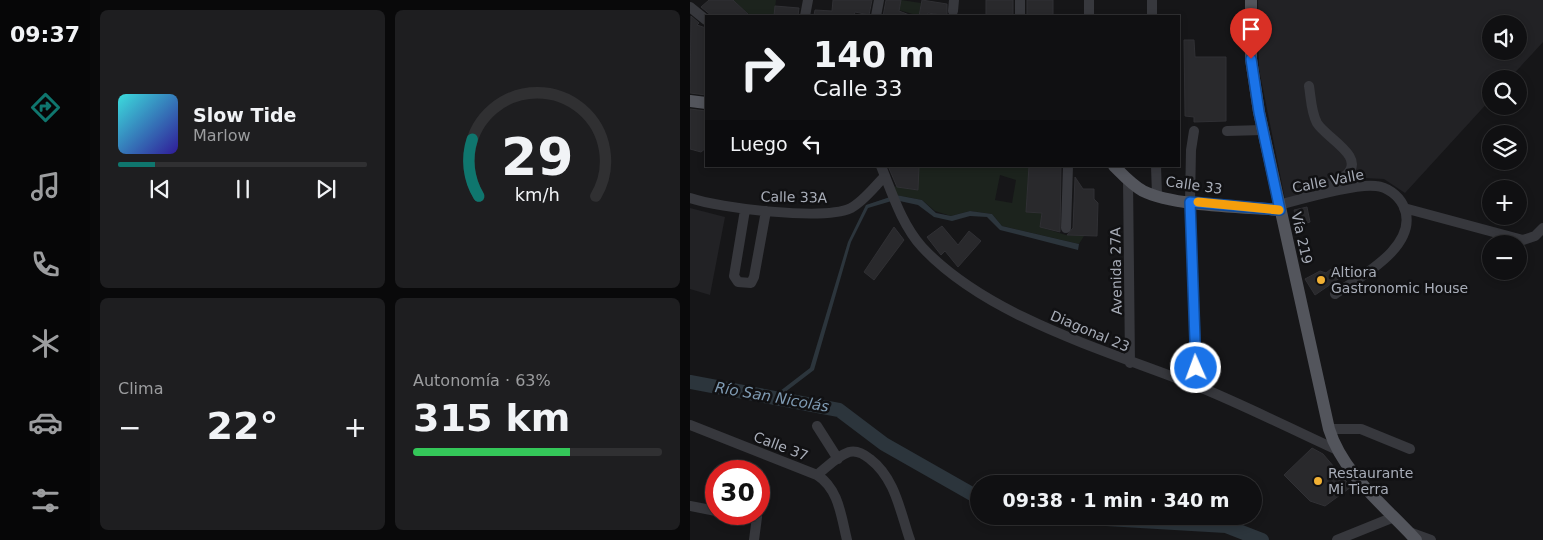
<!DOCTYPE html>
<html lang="es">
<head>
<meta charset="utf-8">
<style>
  body { margin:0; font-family:"DejaVu Sans",sans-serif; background:#1e1e20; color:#f1f3f6; height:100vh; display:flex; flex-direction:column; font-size:19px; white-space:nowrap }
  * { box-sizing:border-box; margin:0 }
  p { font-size:16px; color:#9c9d9f }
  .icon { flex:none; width:28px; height:28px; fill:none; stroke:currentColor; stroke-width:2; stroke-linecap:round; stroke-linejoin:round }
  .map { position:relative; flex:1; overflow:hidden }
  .drawer { display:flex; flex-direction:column; gap:10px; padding:10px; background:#09090a; width:600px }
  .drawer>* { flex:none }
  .guide { position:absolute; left:15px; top:15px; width:475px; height:152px; border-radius:0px; box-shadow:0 2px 8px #0003,0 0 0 1px #303032; background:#101012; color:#f1f3f6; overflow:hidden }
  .fabs { position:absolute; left:792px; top:15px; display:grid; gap:10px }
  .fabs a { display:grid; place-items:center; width:45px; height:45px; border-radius:50%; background:#101012; box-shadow:0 2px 8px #0003,0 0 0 1px #303032; font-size:25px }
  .speed { position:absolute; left:15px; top:460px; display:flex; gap:10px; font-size:25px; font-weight:700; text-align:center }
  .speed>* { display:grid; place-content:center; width:65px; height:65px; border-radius:50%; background:#101012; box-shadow:0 2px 8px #0003,0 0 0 1px #303032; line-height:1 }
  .speed .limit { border:8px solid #d22; background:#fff; color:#111 }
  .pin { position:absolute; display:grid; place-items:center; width:42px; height:42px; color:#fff; margin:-51px -21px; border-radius:50% 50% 50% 0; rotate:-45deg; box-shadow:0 0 5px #0007 }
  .pin .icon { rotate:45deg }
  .me { position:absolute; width:55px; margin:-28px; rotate:358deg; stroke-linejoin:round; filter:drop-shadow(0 0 4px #0008) }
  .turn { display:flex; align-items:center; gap:18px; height:105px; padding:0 25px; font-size:22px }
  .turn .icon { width:65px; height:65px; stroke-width:2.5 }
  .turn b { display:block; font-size:35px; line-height:42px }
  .then { display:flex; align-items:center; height:48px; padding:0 25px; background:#0003; gap:10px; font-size:19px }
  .big { font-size:38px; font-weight:700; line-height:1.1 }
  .drawer .card { flex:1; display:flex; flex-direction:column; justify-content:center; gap:8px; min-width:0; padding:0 18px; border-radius:8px; background:#1e1e20 }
  .drawer .dial { align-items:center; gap:0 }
  .dial svg { height:130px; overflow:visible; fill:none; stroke:#303032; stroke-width:7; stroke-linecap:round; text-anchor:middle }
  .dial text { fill:#f1f3f6; stroke:none }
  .song { display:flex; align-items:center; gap:15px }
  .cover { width:60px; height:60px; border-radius:8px; background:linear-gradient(135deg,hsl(180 70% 55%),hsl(250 70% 35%)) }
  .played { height:5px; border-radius:2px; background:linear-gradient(90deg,#0f766e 15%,#303032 15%) }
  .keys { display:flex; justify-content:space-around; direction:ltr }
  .heat { display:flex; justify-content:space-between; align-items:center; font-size:28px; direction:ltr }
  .charge { height:8px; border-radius:4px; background:linear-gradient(90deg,#34c759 63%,#303032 0) }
  .drawer .tiles { flex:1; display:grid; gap:10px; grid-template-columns:repeat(2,1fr) }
  .trip { position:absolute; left:280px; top:475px; width:292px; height:50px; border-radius:25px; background:#101012; box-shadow:0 2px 8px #0003,0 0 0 1px #303032; font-weight:700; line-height:50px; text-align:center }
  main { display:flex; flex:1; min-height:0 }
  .tab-bar { display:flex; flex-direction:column; width:90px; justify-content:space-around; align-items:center; background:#060607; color:#9c9d9f }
  .tab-bar .icon { width:35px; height:35px }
  .tab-bar .on { color:#0f766e }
  .tab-bar b { font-size:22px; color:#f1f3f6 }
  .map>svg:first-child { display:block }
</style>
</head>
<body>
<main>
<nav class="tab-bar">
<b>09:37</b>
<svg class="icon on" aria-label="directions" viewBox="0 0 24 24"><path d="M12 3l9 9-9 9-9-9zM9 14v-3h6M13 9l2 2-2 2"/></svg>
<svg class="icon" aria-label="music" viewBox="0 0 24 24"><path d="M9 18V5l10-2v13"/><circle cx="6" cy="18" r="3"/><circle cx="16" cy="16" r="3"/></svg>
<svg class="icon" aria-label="phone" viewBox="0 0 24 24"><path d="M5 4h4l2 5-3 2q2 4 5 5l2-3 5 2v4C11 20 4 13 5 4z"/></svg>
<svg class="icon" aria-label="climate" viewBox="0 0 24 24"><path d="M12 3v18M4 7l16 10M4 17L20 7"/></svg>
<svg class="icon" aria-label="car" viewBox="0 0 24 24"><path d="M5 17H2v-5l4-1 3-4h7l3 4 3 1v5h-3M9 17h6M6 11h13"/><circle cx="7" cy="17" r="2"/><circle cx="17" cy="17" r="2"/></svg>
<svg class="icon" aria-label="filters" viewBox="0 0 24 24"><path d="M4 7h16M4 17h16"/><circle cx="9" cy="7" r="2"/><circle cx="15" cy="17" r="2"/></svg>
</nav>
<section class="drawer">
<div class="tiles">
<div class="card">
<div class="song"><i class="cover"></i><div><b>Slow Tide</b><p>Marlow</p></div></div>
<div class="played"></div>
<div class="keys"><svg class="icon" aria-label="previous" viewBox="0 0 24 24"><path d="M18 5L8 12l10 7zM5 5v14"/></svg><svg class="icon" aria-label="pause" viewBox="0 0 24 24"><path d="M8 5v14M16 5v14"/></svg><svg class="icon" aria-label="next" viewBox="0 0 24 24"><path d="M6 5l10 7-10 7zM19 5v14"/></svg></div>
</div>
<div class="card dial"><svg viewBox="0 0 100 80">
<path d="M14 69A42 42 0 1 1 86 69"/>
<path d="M14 69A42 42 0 0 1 10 34" stroke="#0f766e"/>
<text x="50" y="56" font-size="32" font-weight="700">29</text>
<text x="50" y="72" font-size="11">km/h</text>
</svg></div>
<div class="card"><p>Clima</p>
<div class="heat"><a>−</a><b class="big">22°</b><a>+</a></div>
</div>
<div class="card"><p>Autonomía · 63%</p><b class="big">315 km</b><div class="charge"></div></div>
</div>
</section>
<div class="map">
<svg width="853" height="540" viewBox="0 0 853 540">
  <rect width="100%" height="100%" fill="#161618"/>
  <!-- built -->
  <path fill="#222225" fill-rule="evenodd" d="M568,0H853V42L819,79H801V99L715,193L694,179L674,178L649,187L595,199L569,69ZM801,24H829V51H801Z
    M0,208L35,217L20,295L0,289Z"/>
  <!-- green -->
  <path fill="#1c231d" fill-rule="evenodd" d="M43,0H86L84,16H61Z
    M211,0L231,3L229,16L209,10Z
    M229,166H339L336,212L352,213L350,227L376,235L394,236L389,244L312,226L302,214L280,211L261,216L245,211L232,200L206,195L202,186L228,190ZM310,175L326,180L322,203L305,200Z"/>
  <!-- water -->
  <path fill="#2c353c" d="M206,195L232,200L246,213L261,216L280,211L302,214L312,226L389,244L388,250L310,230L297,217L280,216L262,221L244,217L228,205L205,200L178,208L161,242L124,370L86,399L81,398L120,368L158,242L176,205Z"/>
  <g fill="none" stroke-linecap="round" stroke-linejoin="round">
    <!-- river -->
    <path stroke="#2c353c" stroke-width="14" d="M0,382L149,410L194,444L289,498
      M365,516L536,526L572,540"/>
  </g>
  <!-- building -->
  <path fill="#29292c" stroke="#303034" d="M19,0H43L60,16H22L11,7Z
    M143,0H182L179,15L165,12L164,16L124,15L125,10L142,11Z
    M196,0H211L209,11L222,16H193Z
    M232,0L257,4V16L238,13L237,16H229Z
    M296,0H323V16H296Z
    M337,0H363V16H337Z
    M85,6L109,8L108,16H84Z
    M1,16L9,23L7,25L16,28V95L0,93Z
    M494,40H504L505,57H536V121L504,122V117L495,116Z
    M0,109L16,111V148L11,152L0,149Z
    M198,166H229L228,190L207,187Z
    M339,166H371L370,232L350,227L352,213L336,212Z
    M385,177L393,189H404V199L408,203L407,236L377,235L383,228Z
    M617,207L620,222L608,226L604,210Z
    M252,226L268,245L279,231L291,241L268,267L255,251L251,255L237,237Z
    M204,227L214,240L184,280L174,272Z
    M654,267L657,273L625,295L615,279L630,271L636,273L641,269L643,272Z
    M622,448L633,454L661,487L635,506L620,501L594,475Z"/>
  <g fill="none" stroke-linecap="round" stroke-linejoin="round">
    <!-- minor -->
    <path stroke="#37383d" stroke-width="10" d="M330,0V16
      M399,0V16
      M0,7L16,20
      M263,11L264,0
      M115,16L118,0
      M186,16L189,0
      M462,16V0
      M504,131L501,150L500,202L507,386
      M537,131L573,130
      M191,166C202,193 212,225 232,247C298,318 419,351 507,386C554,405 599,428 645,449
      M466,166L467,195
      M438,179L440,363
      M614,194C627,185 644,185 656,175C677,157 636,138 627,123C621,112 621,98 619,86
      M0,198C29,208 134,221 161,208C174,201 185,186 195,176
      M589,205C611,199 665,183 686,186C697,187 708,195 713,205C732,244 672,276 645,294
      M714,208L833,240L845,236L853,228
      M55,210L44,276L48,282L61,283L64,277L76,211
      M376,228L378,166
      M0,425L127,475C149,489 151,516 157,540
      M127,426L148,459
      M639,429H671L720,449
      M127,475C136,468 147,456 159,452C166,450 174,454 180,459C205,478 210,511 220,540
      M0,506L26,511
      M46,514L67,517L64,540
      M719,532L741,540
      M647,540L704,517"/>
    <!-- major -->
    <path stroke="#53555c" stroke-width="12" d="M561,0V59L569,112L639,429C653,474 695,506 726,540
      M0,101L16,103
      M424,166C433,175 442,185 453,191C483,206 554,207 590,210"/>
  </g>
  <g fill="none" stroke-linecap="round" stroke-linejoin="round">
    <!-- route casing -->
    <g stroke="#114b97" stroke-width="12">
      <path id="route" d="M506,368L500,202L590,210L569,112L561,59"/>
    </g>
    <!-- route -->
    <use href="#route" stroke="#1a73e8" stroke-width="9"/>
    <!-- slow -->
    <path stroke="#f59e0b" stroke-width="9" d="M508,202L589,210"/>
  </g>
  <!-- markers -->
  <g fill="#f2b134" stroke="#111113" stroke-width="2">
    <circle cx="631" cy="280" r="5"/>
    <circle cx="628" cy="481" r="5"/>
  </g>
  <g text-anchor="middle" stroke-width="5" stroke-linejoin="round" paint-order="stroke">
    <!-- street labels -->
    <g font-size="14" fill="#a8adb8" stroke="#111113">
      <text transform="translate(638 181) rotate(-11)" y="5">Calle Valle</text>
      <text transform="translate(504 185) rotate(8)" y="5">Calle 33</text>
      <text transform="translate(104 197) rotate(1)" y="5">Calle 33A</text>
      <text transform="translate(612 238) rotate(77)" y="5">Vía 219</text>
      <text transform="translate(426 271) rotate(-91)" y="5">Avenida 27A</text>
      <text transform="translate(400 331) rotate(23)" y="5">Diagonal 23</text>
      <text transform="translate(91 446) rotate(21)" y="5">Calle 37</text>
    </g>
    <!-- poi labels -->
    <g font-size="14" fill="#a8adb8" stroke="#111113" text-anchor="start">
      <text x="641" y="277">Altiora<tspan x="641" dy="16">Gastronomic House</tspan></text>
      <text x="638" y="478">Restaurante<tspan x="638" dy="16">Mi Tierra</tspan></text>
    </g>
    <!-- water labels -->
    <g font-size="15" font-style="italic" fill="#7f9bb3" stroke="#111113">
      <text transform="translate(82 397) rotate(10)" y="5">Río San Nicolás</text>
    </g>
  </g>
</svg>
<div class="fabs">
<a><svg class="icon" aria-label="sound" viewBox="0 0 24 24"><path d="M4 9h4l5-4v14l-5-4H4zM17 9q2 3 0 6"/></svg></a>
<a><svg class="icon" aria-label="search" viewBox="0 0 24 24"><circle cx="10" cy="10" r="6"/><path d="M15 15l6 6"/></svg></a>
<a><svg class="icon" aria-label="layers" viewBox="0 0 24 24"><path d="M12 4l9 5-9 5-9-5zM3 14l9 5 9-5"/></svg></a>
<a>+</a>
<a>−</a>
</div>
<div class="speed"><div class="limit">30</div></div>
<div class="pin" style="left:561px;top:59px;background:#d93025"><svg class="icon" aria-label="arrive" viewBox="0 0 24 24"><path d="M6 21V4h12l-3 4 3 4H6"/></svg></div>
<svg class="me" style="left:506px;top:368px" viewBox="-20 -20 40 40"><circle r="17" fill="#1a73e8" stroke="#fff" stroke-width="3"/><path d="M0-11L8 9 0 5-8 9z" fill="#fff"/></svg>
<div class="trip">09:38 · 1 min · 340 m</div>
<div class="guide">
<div class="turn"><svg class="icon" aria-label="right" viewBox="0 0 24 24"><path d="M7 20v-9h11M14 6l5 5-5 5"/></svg><div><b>140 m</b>Calle 33</div></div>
<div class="then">Luego<svg class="icon" aria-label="left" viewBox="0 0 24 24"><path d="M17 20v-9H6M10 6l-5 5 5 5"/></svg></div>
</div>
</div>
</main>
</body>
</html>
